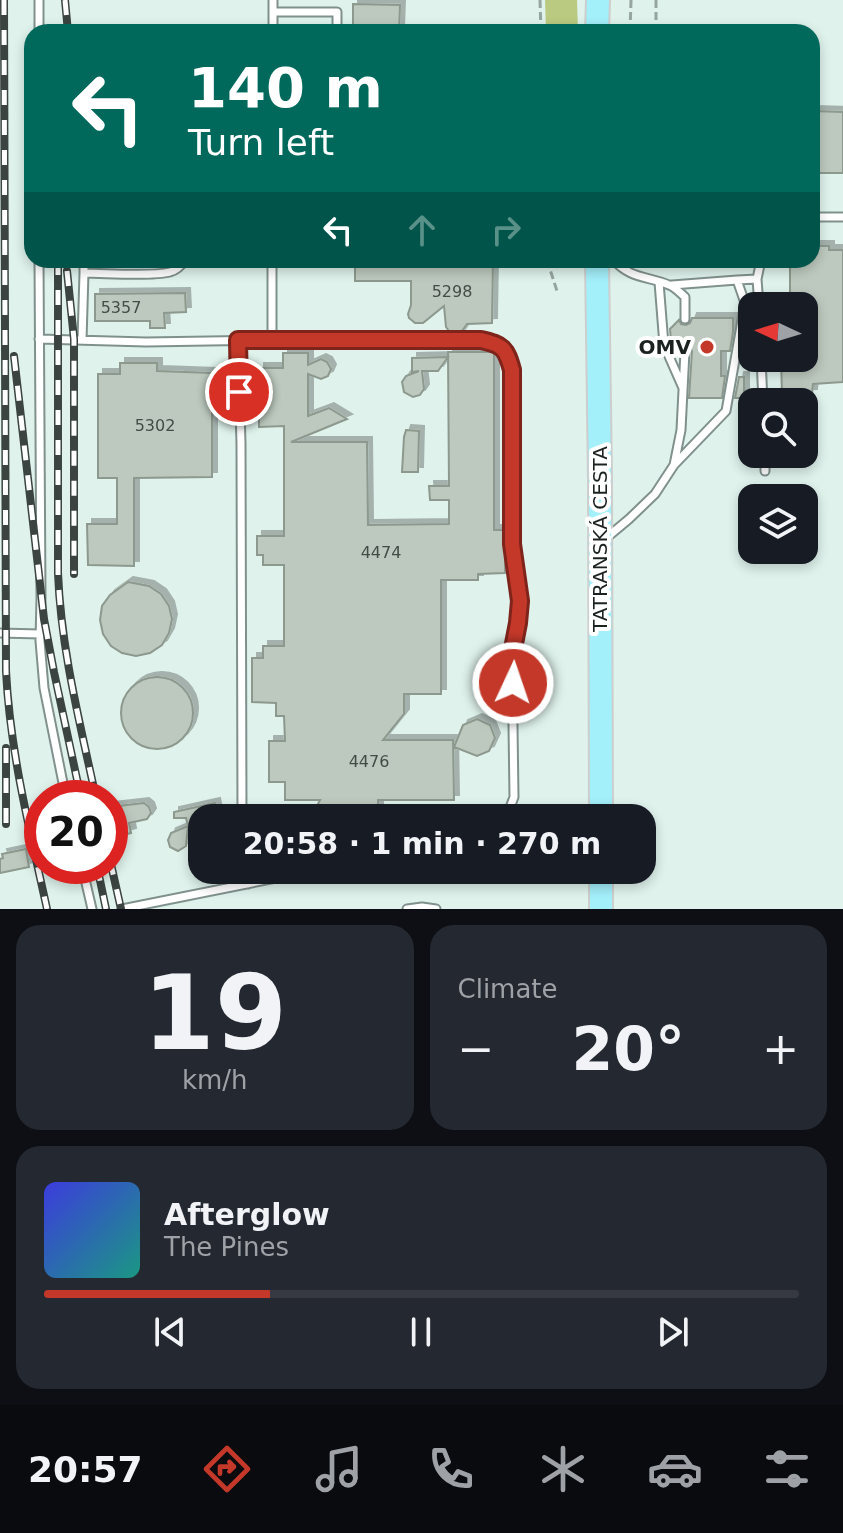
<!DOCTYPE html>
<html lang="en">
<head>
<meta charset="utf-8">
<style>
  body { margin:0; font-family:"DejaVu Sans",sans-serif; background:#242831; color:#f1f3f6; height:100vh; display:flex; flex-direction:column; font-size:30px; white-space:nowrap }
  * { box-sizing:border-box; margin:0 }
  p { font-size:26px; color:#9ea1a6 }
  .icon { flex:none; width:44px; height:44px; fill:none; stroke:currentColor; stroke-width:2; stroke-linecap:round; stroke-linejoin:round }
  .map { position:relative; height:909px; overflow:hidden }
  .details { display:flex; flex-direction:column; gap:16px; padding:16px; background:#0d0f14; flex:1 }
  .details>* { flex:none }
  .hud { position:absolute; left:24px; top:24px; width:796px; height:244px; border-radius:24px; box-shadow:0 4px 12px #0003; background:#00695c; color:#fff; overflow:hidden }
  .needle { width:52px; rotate:274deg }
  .controls { position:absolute; left:738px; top:292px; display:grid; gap:16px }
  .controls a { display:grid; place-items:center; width:80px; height:80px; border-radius:16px; background:#171b24; box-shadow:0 4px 12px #0003; font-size:40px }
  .speed { position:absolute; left:24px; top:780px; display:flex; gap:16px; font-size:40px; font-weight:700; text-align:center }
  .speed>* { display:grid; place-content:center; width:104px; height:104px; border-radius:50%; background:#171b24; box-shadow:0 4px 12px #0003; line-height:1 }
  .speed .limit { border:12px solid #d22; background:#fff; color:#111 }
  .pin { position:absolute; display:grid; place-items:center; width:68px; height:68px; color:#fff; margin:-34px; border:4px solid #fff; border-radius:50%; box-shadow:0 2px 8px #0007 }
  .me { position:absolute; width:88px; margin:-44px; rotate:3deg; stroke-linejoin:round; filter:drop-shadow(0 0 6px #0008) }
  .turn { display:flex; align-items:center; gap:28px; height:168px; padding:0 32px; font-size:36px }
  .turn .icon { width:104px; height:104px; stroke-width:2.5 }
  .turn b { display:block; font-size:56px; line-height:68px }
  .lanes { display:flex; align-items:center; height:76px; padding:0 32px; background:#0003; justify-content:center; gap:40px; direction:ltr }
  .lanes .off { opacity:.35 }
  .big { font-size:60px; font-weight:700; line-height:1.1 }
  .details .widget { flex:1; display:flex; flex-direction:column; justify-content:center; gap:12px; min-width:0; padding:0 28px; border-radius:24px; background:#242831 }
  .details .dial { align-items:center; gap:0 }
  .dial b { font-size:104px; line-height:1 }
  .song { display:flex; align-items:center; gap:24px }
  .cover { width:96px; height:96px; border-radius:12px; background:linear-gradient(135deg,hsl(240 70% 55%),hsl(170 70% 35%)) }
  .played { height:8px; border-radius:4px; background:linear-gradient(90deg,#c43829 30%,#363941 30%) }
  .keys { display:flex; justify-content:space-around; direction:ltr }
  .heat { display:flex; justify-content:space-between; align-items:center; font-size:44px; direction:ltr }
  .details .tiles { flex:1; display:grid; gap:16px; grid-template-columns:1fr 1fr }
  .widget:last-child { grid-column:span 2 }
  .trip { position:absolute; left:188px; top:804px; width:468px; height:80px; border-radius:24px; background:#171b24; box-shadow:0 4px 12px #0003; font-weight:700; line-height:80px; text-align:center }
  .tab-bar { display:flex; height:128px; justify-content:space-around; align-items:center; background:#090b0e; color:#9ea1a6 }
  .tab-bar .icon { width:56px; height:56px }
  .tab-bar .selected { color:#c43829 }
  .tab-bar b { font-size:36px; color:#f1f3f6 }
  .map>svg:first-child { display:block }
</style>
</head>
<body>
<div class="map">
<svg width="843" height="909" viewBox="0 0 843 909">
  <defs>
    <filter id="shadow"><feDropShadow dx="5" dy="-5" stdDeviation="0" flood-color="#0004"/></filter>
  </defs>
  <rect width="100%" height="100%" fill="#dff2ec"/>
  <!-- green -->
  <path fill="#baca80" d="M545,0H577L578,32H546Z"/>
  <!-- building -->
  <path fill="#bdc9be" stroke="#8d998e" stroke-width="2" filter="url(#shadow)" d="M353,4L400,5L399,32H353Z
    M812,111L843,112V173H812Z
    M812,246H829V250H843V382L813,384L812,394L782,395L781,358H804V306H790V260H812Z
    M355,260H493L492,323L467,324L460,334H451L446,327L444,306L423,323H415L409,318L408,314L411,305V281H355Z
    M185,293L186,312L164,313L165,328H150V321H95V294Z
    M692,318H733V332L730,351H721V376H725L722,398H689L692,351L686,345L681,346L679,349L671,340L670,329L679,320L681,324L686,325L690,323Z
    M448,352H494V530H505V573L478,574V580H441V694H404V714L383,740H453L454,800H378V818H311L320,800H285V782H269V741H285L284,716H276V703L252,702V658H263V646H284V565H263V555H257V536H284V426L259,427V413H255V382H259V368H283V353H308V365L321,359L327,362L331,369L328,376L321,379L308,374V416L329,408L347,419L291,442H367L368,525L449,524V500H430L429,486H449Z
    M448,357L438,371H422L424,389L420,395L413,397L404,392L402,382L406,376L419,371L412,372V358Z
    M120,363H157V371L212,373V477L134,478V566L88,565L87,524H117V478H98V374H120Z
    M739,377H744V398H735Z
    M406,430L419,431L418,472H402L404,437Z
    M128,582L149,586L161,594L169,606L172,619L169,633L162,645L150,653L136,656L122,653L111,646L103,634L100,620L102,606L110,595Z
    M121 713a36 36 0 1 1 72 0a36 36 0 1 1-72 0Z
    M477,719L490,725L495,738L489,751L477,756L454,747L463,725Z
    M144,803L149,807L151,813L147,819L129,823L131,833L112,838L110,828V807Z
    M215,803L218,818H202V823L188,826L186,818H174V812Z
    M188,826L186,846L178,851L170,847L168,840L171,833Z
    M26,849L29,867L0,873V859L3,858L2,854Z"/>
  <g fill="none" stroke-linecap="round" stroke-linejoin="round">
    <!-- service casing -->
    <g stroke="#80918d" stroke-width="11">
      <path id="service" d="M39,0V32
        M273,12H337V32
        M273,32V0
        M812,217H843
        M39,260L41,598L40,641L44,688L66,798
        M614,260C630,279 648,276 669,285C675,287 680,293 685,297V319
        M84,273V260
        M757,279L761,260
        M737,280L757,279L759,306
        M659,282L664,345L683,388
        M672,285L737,280L745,303L726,411L674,465
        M39,339L146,342L272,340V260
        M82,340L84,273C106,273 150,277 170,272C177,270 181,266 185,260
        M238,340L241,444L242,818
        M272,340H481C503,345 506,348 512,370V544L520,601L518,623L512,654L514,797L506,818
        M761,358L763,402
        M765,454V471
        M605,539L629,519L655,494L674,465L681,430L685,351
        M0,633L40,634
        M82,866L92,909
        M243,870L248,884
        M122,909L316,870
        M407,909L422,907L436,909"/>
    </g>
    <!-- primary casing -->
    <g stroke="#cdcece" stroke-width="26">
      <path id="primary" d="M597,32L598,0
        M597,260L600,480L601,818
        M601,870V909"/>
    </g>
    <!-- path -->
    <path stroke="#97a5a1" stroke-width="3" stroke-dasharray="8 4" stroke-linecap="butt" d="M540,0L541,32
      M656,0V32
      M630,32L631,0
      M547,260L557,291"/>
    <!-- service -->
    <use href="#service" stroke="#fff" stroke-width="7"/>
    <!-- primary -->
    <use href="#primary" stroke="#a3effa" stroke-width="22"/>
    <!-- rail casing -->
    <g stroke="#3b4441" stroke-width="8">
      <path id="rail" d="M4,0L6,671C10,752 30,831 47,909
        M65,0L68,32
        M58,260V573C61,650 80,723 96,798
        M67,271L74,339V574
        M14,356L44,619L54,672L81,798
        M6,748V824
        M110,860L121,909
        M97,866L106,909"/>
    </g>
    <!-- rail -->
    <use href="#rail" stroke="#fff" stroke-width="5" stroke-dasharray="15" stroke-linecap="butt"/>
  </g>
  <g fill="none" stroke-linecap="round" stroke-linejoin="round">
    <!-- route casing -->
    <g stroke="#7f241b" stroke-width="20">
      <path id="route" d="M239,392L238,340H481C503,345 506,348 512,370V544L520,601L518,623L512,654L513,683"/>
    </g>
    <!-- route -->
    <use href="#route" stroke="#c43829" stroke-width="14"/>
  </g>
  <!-- markers -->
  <circle fill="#c43829" stroke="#fff" stroke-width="3" cx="707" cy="347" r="8"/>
  <g text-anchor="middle" stroke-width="8" stroke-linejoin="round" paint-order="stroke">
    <!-- number labels -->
    <g font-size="16" fill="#444c48">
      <text x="452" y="297">5298</text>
      <text x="121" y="313">5357</text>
      <text x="155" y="431">5302</text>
      <text x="381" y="558">4474</text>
      <text x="369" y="767">4476</text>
    </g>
    <!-- poi labels -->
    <g font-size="20" font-weight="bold" fill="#1b2220" stroke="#fff" text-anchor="end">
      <text x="691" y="354">OMV</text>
    </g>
    <!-- street labels -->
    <g font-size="20" fill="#1b2220" stroke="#fff">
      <text transform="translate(600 539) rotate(-90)" y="7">TATRANSKÁ CESTA</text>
    </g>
  </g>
</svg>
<div class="controls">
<a><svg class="needle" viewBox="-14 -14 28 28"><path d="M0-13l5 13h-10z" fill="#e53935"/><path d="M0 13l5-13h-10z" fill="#9ea1a6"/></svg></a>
<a><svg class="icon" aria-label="search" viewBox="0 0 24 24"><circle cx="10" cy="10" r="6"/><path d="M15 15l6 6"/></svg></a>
<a><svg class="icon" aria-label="layers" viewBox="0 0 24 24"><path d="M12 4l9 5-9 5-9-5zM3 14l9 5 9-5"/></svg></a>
</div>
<div class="speed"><div class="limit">20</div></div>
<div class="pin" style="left:239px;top:392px;background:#d93025"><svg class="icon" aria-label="arrive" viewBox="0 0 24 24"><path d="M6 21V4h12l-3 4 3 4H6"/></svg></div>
<svg class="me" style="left:513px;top:683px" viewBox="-20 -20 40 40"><circle r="17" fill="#c43829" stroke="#fff" stroke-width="3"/><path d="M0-11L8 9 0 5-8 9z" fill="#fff"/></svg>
<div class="trip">20:58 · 1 min · 270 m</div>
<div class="hud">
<div class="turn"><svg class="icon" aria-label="left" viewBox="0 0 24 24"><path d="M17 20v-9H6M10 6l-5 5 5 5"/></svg><div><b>140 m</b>Turn left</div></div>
<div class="lanes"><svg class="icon" aria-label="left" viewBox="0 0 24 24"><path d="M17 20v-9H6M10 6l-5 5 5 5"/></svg><svg class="icon off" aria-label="ahead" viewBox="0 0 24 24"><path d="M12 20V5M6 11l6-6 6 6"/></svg><svg class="icon off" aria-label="right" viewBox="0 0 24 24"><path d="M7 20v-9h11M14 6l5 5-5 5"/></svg></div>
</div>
</div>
<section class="details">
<div class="tiles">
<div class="widget dial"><b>19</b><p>km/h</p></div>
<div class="widget"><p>Climate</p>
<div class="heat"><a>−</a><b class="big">20°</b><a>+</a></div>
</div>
<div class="widget">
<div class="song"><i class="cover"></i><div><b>Afterglow</b><p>The Pines</p></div></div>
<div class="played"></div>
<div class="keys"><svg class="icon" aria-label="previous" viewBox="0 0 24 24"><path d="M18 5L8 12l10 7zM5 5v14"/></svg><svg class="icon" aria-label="pause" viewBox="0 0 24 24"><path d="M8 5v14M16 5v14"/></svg><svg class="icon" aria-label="next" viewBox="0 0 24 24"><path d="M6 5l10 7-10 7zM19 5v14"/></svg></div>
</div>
</div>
</section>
<nav class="tab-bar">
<b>20:57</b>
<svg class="icon selected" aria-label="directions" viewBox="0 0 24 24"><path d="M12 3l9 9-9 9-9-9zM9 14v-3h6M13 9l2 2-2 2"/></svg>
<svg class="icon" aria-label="music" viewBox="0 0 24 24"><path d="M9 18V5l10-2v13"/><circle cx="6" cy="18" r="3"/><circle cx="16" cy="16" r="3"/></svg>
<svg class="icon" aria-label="phone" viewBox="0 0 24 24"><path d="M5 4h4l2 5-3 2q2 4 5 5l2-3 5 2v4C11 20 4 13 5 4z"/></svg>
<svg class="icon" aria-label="climate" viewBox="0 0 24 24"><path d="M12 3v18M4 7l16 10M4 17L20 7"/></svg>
<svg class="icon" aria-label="car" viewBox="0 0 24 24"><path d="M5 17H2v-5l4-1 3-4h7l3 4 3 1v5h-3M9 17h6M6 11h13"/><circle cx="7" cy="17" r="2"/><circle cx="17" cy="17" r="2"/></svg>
<svg class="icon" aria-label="filters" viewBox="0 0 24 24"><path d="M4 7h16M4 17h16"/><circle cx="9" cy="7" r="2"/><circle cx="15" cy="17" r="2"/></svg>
</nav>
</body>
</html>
